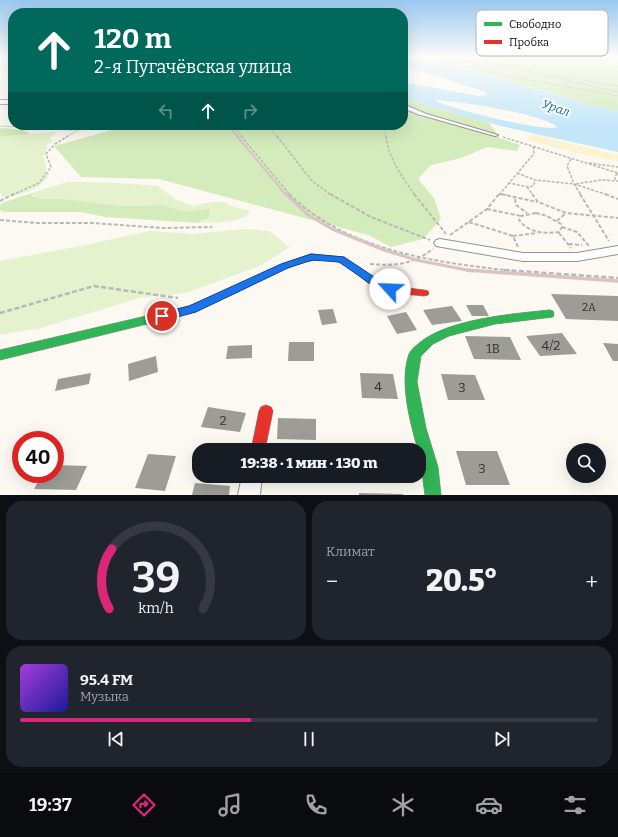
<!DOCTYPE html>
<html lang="ru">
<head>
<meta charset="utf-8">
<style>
  body { margin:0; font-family:Bitter,serif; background:#20242c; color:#f1f3f6; height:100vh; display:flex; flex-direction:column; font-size:15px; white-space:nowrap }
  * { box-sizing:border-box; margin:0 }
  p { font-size:13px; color:#9ea1a6 }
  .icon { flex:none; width:22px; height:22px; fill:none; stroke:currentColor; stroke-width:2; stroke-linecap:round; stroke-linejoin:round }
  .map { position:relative; height:495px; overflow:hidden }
  .sheet { display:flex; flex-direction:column; gap:6px; padding:6px; background:#0d0f14; flex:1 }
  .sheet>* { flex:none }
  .hud { position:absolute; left:8px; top:8px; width:400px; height:122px; border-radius:16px; box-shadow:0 4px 16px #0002; background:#00695c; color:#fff; overflow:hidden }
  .fabs { position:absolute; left:566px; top:443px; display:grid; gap:8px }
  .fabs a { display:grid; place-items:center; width:40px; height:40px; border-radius:50%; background:#171b24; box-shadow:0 4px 16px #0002; font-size:20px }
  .speed { position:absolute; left:12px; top:431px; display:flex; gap:8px; font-size:20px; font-weight:700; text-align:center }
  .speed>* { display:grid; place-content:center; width:52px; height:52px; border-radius:50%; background:#171b24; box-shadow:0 4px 16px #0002; line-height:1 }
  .speed .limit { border:6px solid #d22; background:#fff; color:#111 }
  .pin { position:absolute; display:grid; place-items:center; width:34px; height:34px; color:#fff; margin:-17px; border:2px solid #fff; border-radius:50%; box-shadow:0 1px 4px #0007 }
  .me { position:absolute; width:44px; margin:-22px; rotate:295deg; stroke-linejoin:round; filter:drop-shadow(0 0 3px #0008) }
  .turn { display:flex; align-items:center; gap:14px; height:84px; padding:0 20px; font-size:18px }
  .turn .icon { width:52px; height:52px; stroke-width:2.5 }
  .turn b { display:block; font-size:28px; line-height:34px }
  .lanes { display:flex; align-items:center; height:38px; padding:0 20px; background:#0003; justify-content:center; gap:20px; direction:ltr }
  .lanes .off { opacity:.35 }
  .big { font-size:30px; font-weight:800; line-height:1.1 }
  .sheet .widget { flex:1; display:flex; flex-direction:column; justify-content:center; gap:6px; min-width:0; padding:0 14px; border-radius:16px; background:#20242c }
  .sheet .dial { align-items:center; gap:0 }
  .dial svg { height:104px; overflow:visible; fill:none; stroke:#363941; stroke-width:7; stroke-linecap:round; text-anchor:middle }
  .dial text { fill:#f1f3f6; stroke:none }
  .song { display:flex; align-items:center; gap:12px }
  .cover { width:48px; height:48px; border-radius:6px; background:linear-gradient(135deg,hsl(280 70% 55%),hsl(240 70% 35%)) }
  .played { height:4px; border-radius:2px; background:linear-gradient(90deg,#db2777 40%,#363941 40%) }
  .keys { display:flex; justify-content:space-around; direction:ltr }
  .heat { display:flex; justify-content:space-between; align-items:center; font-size:22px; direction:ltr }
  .sheet .tiles { flex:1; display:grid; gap:6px; grid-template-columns:1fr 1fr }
  .widget:last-child { grid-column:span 2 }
  .trip { position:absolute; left:192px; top:443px; width:234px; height:40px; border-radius:16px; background:#171b24; box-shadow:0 4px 16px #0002; font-weight:800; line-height:40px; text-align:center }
  .dock { display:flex; height:64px; justify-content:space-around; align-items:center; background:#090b0e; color:#9ea1a6 }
  .dock .icon { width:28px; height:28px }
  .dock .on { color:#db2777 }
  .dock b { font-size:18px; color:#f1f3f6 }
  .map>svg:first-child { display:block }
</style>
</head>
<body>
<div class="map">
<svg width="618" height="495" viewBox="0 0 618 495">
  <rect width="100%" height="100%" fill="#fbf9f1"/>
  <!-- green -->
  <path fill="#e4f3ce" d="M53,132L57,133L49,138L52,139V142L46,145L48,147L43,157C45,162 48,167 45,172L49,173C47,188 14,198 1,197L2,194L0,193V137Z
    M67,182L116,183L158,186L175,199L193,206L211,202H224L231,206L247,210L250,213C237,224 214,222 198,223L205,221L197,210L184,211L162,205L122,206L65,199H42L32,195V193Z
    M244,229L269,231L289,247L262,265L186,293L139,298L41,328L0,335V261L91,244L149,231L194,234Z"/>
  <!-- forest -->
  <path fill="#d4ebbc" d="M420,57H618V111L595,106L514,82Z
    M403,97L432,107L489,123L500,138L520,145L517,151L487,147L461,158L431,165L418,179L434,198L441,219L423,239L391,247L368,235L159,179L81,177L54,146L112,130L138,125H403Z
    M0,128L23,130L31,134L0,137Z
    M32,193V196L42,199H65L122,206L162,205L184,211L210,209L209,217L198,223L105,217L81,212H4L0,210V205L2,203Z"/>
  <!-- sand -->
  <path fill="#fdf3d0" d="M535,135L618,155V162L569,151L528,140V136Z"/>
  <!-- water -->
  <path fill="#c3e7f9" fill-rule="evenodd" d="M403,57H420L459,67L595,106L618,111V152C546,136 473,122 403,97V82L478,96L487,95L485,92L441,77L403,67ZM438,100C462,102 540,113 557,127C544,133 451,108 435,101Z"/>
  <!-- building -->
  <path fill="#9e9c97" d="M551,294L618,296V321L566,319Z
    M466,305H483L489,316H472Z
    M452,306L462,321L432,325L423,310Z
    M333,309L337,323L322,325L318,310Z
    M406,312L417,330L397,334L387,316Z
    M562,333L577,354L540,356L526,336Z
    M465,336L510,337L521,360L474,359Z
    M289,342H314V361H288Z
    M603,343L618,344V361H613Z
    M252,345V358L226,359L228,346Z
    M156,356L158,372L129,381L128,364Z
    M91,373L89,384L55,391L58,379Z
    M360,373L393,374L398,399L362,398Z
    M441,374L475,375L485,400H448Z
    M208,407L246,413L240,432L201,427Z
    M278,418L316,419V440L277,439Z
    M456,451H497L510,485H466Z
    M148,454L176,456L165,491L135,488Z
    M55,465L87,466L76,490L34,489L42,474H55Z
    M195,483L230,486L229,495H192Z
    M359,493L403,494V495H359Z"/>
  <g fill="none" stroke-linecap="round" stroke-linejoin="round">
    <!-- lane casing -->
    <g stroke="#949390" stroke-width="2">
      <path id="lane" d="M421,113H423L498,135L495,136L421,115Z"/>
    </g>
    <!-- street casing -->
    <g stroke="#949390" stroke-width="2">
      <path id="street" d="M0,100H13V104H0Z
        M403,104L424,113L425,114L420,115L403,108Z
        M440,239L523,253H577L618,246V254L577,261H523L436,246L434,243L436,240Z
        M242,476H262L260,495H238Z"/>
    </g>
    <!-- fast casing -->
    <g stroke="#8b8a86" stroke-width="1">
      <path id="fast" d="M234,287L238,288L239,290L238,292L192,313L0,360V350L189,306Z
        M549,310L553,311L554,314L553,317L495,324L449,336L433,344L421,356L417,382L426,428L438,467L441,495H425L419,450H418C410,422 399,382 409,354C411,350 414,347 417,345C445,319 512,314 549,310Z"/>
    </g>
    <!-- jam casing -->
    <g stroke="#8b8a86" stroke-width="1">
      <path id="jam" d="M311,254L344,257L379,281L392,286L424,290L428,291L429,293L428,295L424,296C406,294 386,294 371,285C362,279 347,264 338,262C307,252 265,279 238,292H230L229,290L230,288L282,264Z
        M266,405L271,407L273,411L265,450H251L259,411L261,407Z"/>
    </g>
    <!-- path-far3 -->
    <path stroke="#b8b8b6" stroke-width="1" stroke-dasharray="1.5 1" stroke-linecap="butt" d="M437,57L502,75L618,96
      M474,57L482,62L501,65
      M477,57L497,61L502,65L514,68L618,92
      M0,58L10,63
      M459,62H481
      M500,63L530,71
      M0,65L13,63
      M552,75L618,86
      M232,125L242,137
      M267,125L278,137
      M384,125L386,137
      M0,126L72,130L115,125
      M66,137L79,130"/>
    <!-- path-far2 -->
    <path stroke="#b8b8b6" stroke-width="1.5" stroke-dasharray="3 1.5" stroke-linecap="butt" d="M241,136L290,195
      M277,136L312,181L331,195
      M386,136C388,158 403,178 415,195
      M503,137L618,173
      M571,159L567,166L574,184L581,195
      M589,163L618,167
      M517,173L535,180L574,184L608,195
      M615,180V176L618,173
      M508,183L530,187L534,185L535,180
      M576,184L601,180L618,181
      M527,187L533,195
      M499,194L506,195
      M12,195L39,183L51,167L46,154L55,144L68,136
      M499,195L532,156L534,153L533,147"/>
    <!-- path-far1 -->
    <path stroke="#b8b8b6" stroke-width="2" stroke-dasharray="4 2" stroke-linecap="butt" d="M289,194C347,251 437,263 515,271
      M330,194L371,217L430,240
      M414,194L446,234
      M501,194L537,202
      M532,194L538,202L566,213L618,218
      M580,194L609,241
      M605,194L618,199
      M515,199L516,205L527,213
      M0,201L14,194
      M487,209L521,216
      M536,213L547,216L561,224L562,227L559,232C544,234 529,233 519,220L521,216Z
      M0,220L37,223H92L163,228L212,227
      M557,221L566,213
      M469,222L513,236L518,247
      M562,227L577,232L589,246
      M559,233L571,248
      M450,235L487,209L499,194
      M513,236L537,233
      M569,244L582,245
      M370,264C396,266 411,265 433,249"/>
    <!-- path -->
    <path stroke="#b8b8b6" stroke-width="2.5" stroke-dasharray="5 2.5" stroke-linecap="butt" d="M504,270L618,278
      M0,313L94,286L178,298"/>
    <!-- lane -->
    <use href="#lane" fill="#fefefd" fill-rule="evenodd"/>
    <!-- street -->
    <use href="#street" fill="#fefefd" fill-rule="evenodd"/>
    <!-- fast -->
    <use href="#fast" fill="#30b455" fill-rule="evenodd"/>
    <!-- jam -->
    <use href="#jam" fill="#e5322d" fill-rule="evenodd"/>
    <!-- rail-far3 -->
    <path stroke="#d9c3c3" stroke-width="1.5" d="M228,125L238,137"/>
    <!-- rail-far2 -->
    <path stroke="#d9c3c3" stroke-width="2" d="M237,136L286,195"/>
    <!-- rail-far1 -->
    <path stroke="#d9c3c3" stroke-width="3" d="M286,194L308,215L332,229L384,250L416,260L472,271"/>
    <!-- rail -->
    <path stroke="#d9c3c3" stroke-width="3.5" d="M467,270L618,281"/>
  </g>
  <!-- sky -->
  <linearGradient id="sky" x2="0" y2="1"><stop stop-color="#99c8ef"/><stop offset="0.45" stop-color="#fdfcf9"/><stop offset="1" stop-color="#fdfcf9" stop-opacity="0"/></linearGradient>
  <rect width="618" height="127" fill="url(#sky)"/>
  <!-- route -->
  <path fill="#1a73e8" stroke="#114b97" d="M311,254L344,257L379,280L393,286L395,289L390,292L372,285L339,262L312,260L288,268L196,312L162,321L158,319L157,316L158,314L189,306L281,264Z"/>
  <g text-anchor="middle" stroke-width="4" stroke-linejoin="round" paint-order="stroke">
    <!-- number labels -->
    <g font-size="11" fill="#313130">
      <text x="589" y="311">2А</text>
    </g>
    <!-- far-water labels -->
    <g font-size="12" font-style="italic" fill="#0965ac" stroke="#fff">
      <text transform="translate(556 108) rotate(19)" y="4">Урал</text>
    </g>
    <!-- near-number labels -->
    <g font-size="13" fill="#313130">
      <text x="551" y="350">4/2</text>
      <text x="493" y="353">1В</text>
      <text x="378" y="391">4</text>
      <text x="462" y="392">3</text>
      <text x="223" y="425">2</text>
      <text x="482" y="473">3</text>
    </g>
  </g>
  <!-- legend -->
  <rect x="476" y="10" width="132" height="46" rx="6" fill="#fff" stroke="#b6b6b6" stroke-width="1"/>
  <rect x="484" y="22" width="18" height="4" fill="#30b455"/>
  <rect x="484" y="40" width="18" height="4" fill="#e5322d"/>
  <g font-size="11" fill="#0d0d0d">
    <text x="509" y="28">Свободно</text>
    <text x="509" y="46">Пробка</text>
  </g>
</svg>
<div class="fabs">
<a><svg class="icon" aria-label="search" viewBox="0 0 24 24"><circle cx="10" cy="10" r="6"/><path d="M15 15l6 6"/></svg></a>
</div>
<div class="speed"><div class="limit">40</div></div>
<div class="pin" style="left:162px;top:316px;background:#d93025"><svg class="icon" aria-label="arrive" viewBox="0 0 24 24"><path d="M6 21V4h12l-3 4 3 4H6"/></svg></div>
<svg class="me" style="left:390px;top:289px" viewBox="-20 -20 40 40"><circle r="19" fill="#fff"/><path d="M0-13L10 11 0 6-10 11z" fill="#1a73e8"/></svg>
<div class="trip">19:38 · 1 мин · 130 m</div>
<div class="hud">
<div class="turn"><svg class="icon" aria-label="ahead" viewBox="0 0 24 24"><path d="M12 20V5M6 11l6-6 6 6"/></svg><div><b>120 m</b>2-я Пугачёвская улица</div></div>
<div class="lanes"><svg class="icon off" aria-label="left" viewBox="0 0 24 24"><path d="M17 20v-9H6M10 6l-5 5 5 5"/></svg><svg class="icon" aria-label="ahead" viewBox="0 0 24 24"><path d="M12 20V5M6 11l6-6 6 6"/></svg><svg class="icon off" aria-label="right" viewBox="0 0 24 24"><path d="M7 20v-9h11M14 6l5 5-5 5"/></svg></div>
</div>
</div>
<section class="sheet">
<div class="tiles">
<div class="widget dial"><svg viewBox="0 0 100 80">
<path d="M14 69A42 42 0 1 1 86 69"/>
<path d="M14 69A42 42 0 0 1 16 23" stroke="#db2777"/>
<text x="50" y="56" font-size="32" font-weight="700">39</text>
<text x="50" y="72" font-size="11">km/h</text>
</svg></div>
<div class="widget"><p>Климат</p>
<div class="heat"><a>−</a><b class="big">20.5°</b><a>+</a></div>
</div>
<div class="widget">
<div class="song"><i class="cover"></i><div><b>95.4 FM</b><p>Музыка</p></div></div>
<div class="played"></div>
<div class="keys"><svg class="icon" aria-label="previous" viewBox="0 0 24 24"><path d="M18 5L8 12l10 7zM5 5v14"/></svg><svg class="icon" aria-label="pause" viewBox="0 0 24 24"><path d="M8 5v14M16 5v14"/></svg><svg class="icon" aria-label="next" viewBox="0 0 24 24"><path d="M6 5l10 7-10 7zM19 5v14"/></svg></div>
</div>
</div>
</section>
<nav class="dock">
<b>19:37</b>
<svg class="icon on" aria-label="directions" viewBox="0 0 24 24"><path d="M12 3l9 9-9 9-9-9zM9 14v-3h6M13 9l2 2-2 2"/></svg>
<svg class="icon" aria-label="music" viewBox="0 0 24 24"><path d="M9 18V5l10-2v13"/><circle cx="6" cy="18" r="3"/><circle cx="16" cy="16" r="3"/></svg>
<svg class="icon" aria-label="phone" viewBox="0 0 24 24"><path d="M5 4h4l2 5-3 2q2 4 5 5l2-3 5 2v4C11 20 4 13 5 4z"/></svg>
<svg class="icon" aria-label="climate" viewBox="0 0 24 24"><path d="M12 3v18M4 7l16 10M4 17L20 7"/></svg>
<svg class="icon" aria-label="car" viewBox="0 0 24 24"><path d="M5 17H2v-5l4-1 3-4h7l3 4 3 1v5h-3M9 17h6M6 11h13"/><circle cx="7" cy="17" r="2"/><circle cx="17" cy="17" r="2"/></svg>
<svg class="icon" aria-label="filters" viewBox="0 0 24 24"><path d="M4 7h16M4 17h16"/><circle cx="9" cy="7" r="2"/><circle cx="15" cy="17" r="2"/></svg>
</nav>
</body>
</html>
